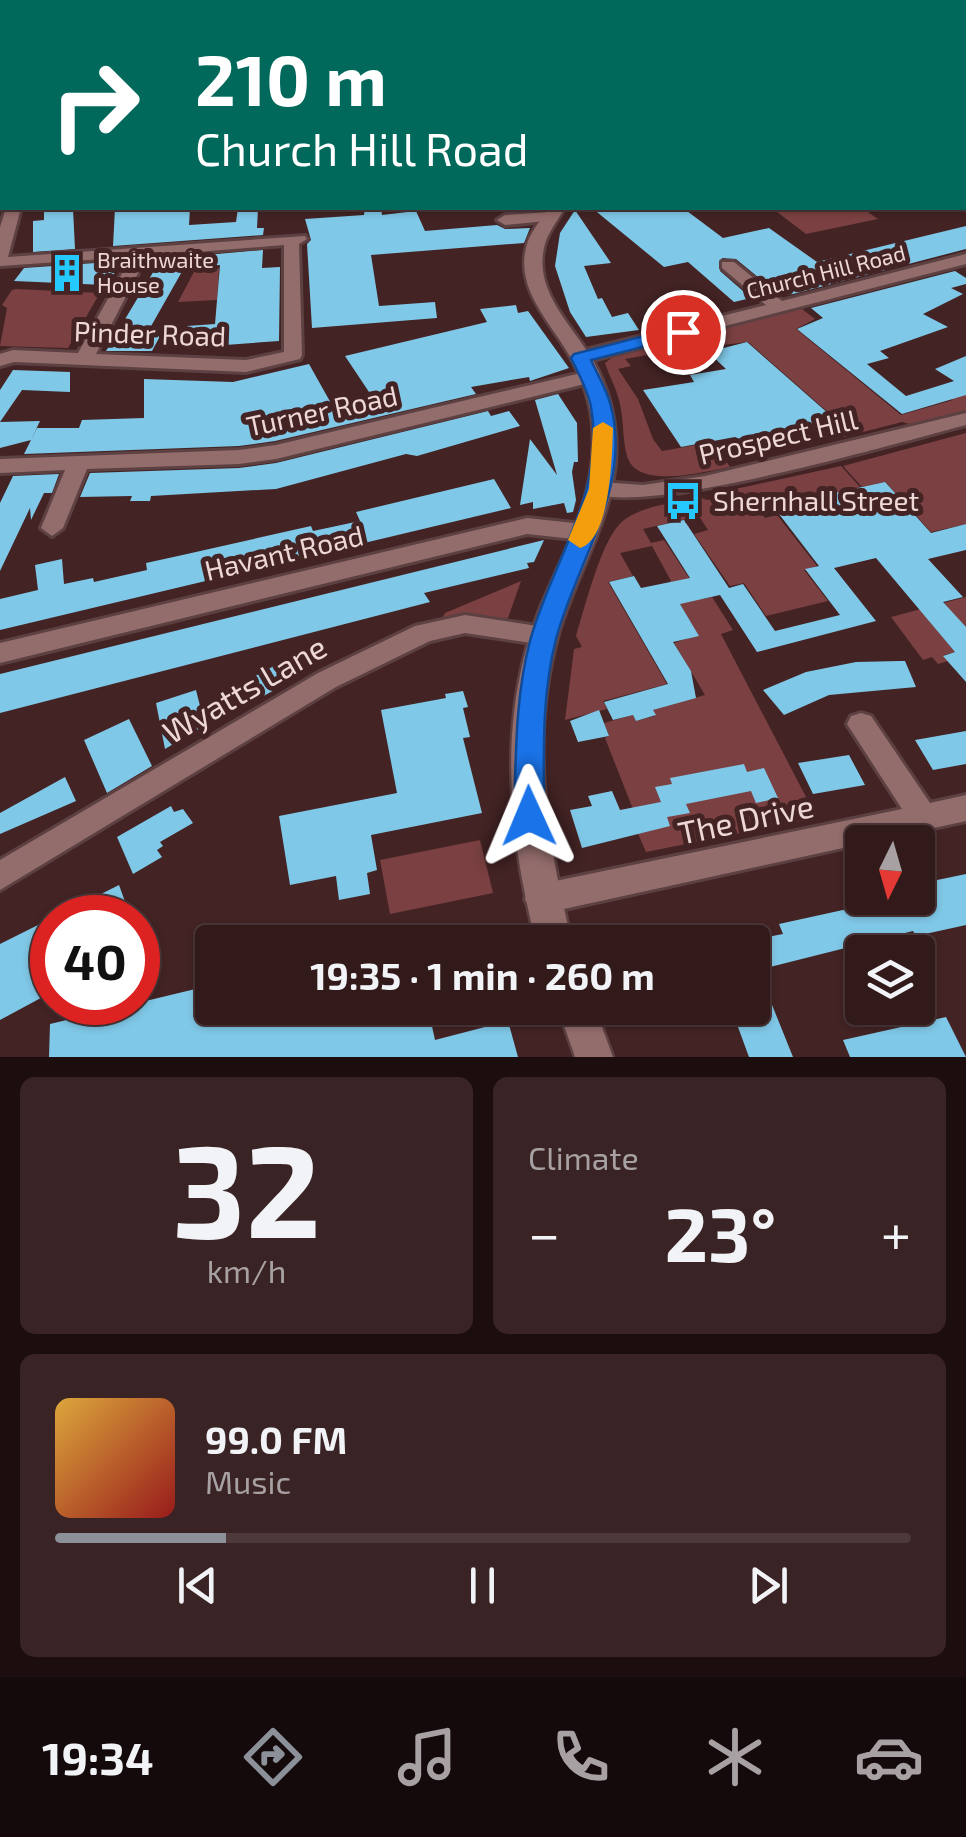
<!DOCTYPE html>
<html lang="en">
<head>
<meta charset="utf-8">
<style>
  body { margin:0; font-family:"Exo 2",sans-serif; background:#3a2324; color:#f1f3f6; height:100vh; display:flex; flex-direction:column; font-size:38px; white-space:nowrap }
  * { box-sizing:border-box; margin:0 }
  p { font-size:32px; color:#a8a1a3 }
  .icon { flex:none; width:55px; height:55px; fill:none; stroke:currentColor; stroke-width:2; stroke-linecap:round; stroke-linejoin:round }
  .map { position:relative; height:1057px; overflow:hidden }
  .sheet { display:flex; flex-direction:column; gap:20px; padding:20px; background:#1c0e0f; flex:1 }
  .sheet>* { flex:none }
  .banner { position:absolute; left:0px; top:0px; width:968px; height:210px; box-shadow:0 2px 8px #0004,0 0 0 2px #4d383a; background:#00695c; color:#fff; overflow:hidden }
  .needle { width:65px; rotate:185deg }
  .fabs { position:absolute; left:845px; top:825px; display:grid; gap:20px }
  .fabs a { display:grid; place-items:center; width:90px; height:90px; border-radius:10px; background:#321a1b; box-shadow:0 2px 8px #0004,0 0 0 2px #4d383a; font-size:50px }
  .speed { position:absolute; left:30px; top:895px; display:flex; gap:20px; font-size:50px; font-weight:700; text-align:center }
  .speed>* { display:grid; place-content:center; width:130px; height:130px; border-radius:50%; background:#321a1b; box-shadow:0 2px 8px #0004,0 0 0 2px #4d383a; line-height:1 }
  .speed .limit { border:15px solid #d22; background:#fff; color:#111 }
  .pin { position:absolute; display:grid; place-items:center; width:85px; height:85px; color:#fff; margin:-42px; border:5px solid #fff; border-radius:50%; box-shadow:0 2px 10px #0007 }
  .me { position:absolute; width:110px; margin:-55px; rotate:359deg; stroke-linejoin:round; filter:drop-shadow(0 0 8px #0008) }
  .turn { display:flex; align-items:center; gap:35px; height:210px; padding:0 30px; font-size:45px }
  .turn .icon { width:130px; height:130px; stroke-width:2.5 }
  .turn b { display:block; font-size:70px; line-height:85px }
  .big { font-size:75px; font-weight:700; line-height:1.1 }
  .sheet .card { flex:1; display:flex; flex-direction:column; justify-content:center; gap:15px; min-width:0; padding:0 35px; border-radius:15px; background:#3a2324 }
  .sheet .dial { align-items:center; gap:0 }
  .dial b { font-size:130px; line-height:1 }
  .song { display:flex; align-items:center; gap:30px }
  .cover { width:120px; height:120px; border-radius:15px; background:linear-gradient(135deg,hsl(40 70% 55%),hsl(0 70% 35%)) }
  .played { height:10px; border-radius:5px; background:linear-gradient(90deg,#8c9099 20%,#4d383a 20%) }
  .keys { display:flex; justify-content:space-around; direction:ltr }
  .heat { display:flex; justify-content:space-between; align-items:center; font-size:55px; direction:ltr }
  .sheet .tiles { flex:1; display:grid; gap:20px; grid-template-columns:1fr 1fr }
  .card:last-child { grid-column:span 2 }
  .trip { position:absolute; left:195px; top:925px; width:575px; height:100px; border-radius:10px; background:#321a1b; box-shadow:0 2px 8px #0004,0 0 0 2px #4d383a; font-weight:700; line-height:100px; text-align:center }
  .menu { display:flex; height:160px; justify-content:space-around; align-items:center; background:#140a0b; color:#a8a1a3 }
  .menu .icon { width:70px; height:70px }
  .menu .on { color:#8c9099 }
  .menu b { font-size:45px; color:#f1f3f6 }
  .map>svg:first-child { display:block }
</style>
</head>
<body>
<div class="map">
<svg width="966" height="1057" viewBox="0 0 966 1057">
  <rect width="100%" height="100%" fill="#432324"/>
  <!-- green -->
  <path fill="#7b4142" d="M798,208H862L878,219L806,234L777,212Z
    M219,268L217,300L178,302L195,270Z
    M12,290L16,289L100,293L68,348L0,346L7,308L2,305Z
    M802,309L815,319L796,329L901,415L953,400L940,389L966,390V412L917,426L902,422L844,437L830,424L838,421L748,342L705,347L692,335Z
    M667,343L675,350L625,359L631,366L618,369L638,399L653,439L662,451L713,442L730,467C705,471 637,491 627,456C622,438 624,418 619,400C616,387 609,376 605,363L614,356Z
    M966,433V524L931,532L885,482L862,487L843,466Z
    M841,466L860,487L840,492L851,505L827,510L811,491L756,504L765,518L777,515L817,566L804,570L828,601L766,616L744,583L730,586L694,534L708,530L699,516L643,529L651,543L664,540L703,599L712,597L733,630L721,634L817,818L646,852L636,829L640,827L605,738L609,736L604,723L633,715L636,721L655,716L653,710L705,695L674,643L698,635L668,583L671,581L652,546L620,553L633,576L608,582L667,684L603,701L607,709L565,720L574,649L582,647L576,636C585,608 602,536 624,520C644,505 676,503 699,497L707,500L722,497L726,491Z
    M521,581L508,618L443,617L445,613Z
    M966,597V627L954,615L930,622L955,652L944,655L948,661L938,664L932,657L923,660L891,617Z
    M480,840L493,893L390,914L380,860Z"/>
  <!-- building -->
  <path fill="#80c8e7" d="M115,208H190L189,225L236,222L238,208H258L257,228H264L263,235L113,246Z
    M365,208H381L382,215L416,211L425,231L497,225L505,229L530,228L524,243L371,255L379,306L435,302L437,318L312,328L307,244L311,240L305,219L364,215Z
    M592,208H683L723,238L769,228L817,262L966,226V249L793,294L780,295L736,259L722,258L720,271L751,298L734,302L688,262L664,267Z
    M73,209L75,249L33,252V221L44,220V212Z
    M575,210L611,263L584,266L598,299L602,298L612,317L628,313L639,330L586,337L570,312L555,266L560,233Z
    M263,250L262,268L280,267L279,341L184,348L187,326L215,324L220,265L184,268L150,328L165,327L152,351H106L158,264H147L149,260Z
    M124,261L105,285L14,281L24,268Z
    M955,271L966,278V284L951,288L963,294L923,314L948,327L880,351L889,358L867,364L906,396L954,381L935,369L966,356V395L902,414L797,329L823,318L811,308Z
    M516,305L518,313L528,311L569,368L530,381L529,377L471,387L476,394L275,441L239,446L24,454L37,428H79L82,420L144,418V379L233,382L309,364L332,405L371,395L345,356L487,322L480,309Z
    M747,342L838,422L744,441L735,437L681,447L643,390L694,382L690,375L726,369L708,352Z
    M13,370L70,372V392L22,390L0,422L40,421L31,440L0,448V390Z
    M558,394L577,423L578,462H574L572,472L576,500L573,512L567,513L564,503L533,509V502L520,505L530,439L557,475L535,400Z
    M488,411L491,416L509,411L520,426L417,456L406,454L276,489L151,496L150,501H130L132,496L80,497L90,473L239,468L276,463Z
    M59,474L52,493H44L31,520L30,508L0,571V503L13,476Z
    M494,479L511,508L0,630V599L38,590L35,565L62,559L64,584L93,578L94,582L147,570L146,563L178,556L311,526L313,531L360,521L356,512Z
    M885,482L931,533L966,524V550L928,559L963,597L943,602L966,627V682L943,656L955,652L876,558L834,568L876,621L757,652L720,595L680,604L699,636L673,642L691,671L696,698L653,710L656,715L636,721L633,715L613,720L604,702L668,684L609,582L634,576L641,588L690,578L657,526L684,520L729,588L743,584L775,631L840,615L805,569L819,566L769,501L808,493L812,498Z
    M544,540L534,562L527,563L529,568L424,593L430,602L0,713V674Z
    M285,660L298,677L249,704L246,701L165,749L156,703L196,690L200,706Z
    M900,661H905L916,687L829,695L784,715L763,690L806,672L856,662Z
    M463,691L468,707L463,708L470,737L463,738L482,813L371,835L377,870L367,873L370,894L339,900L336,876L290,885L279,816L397,793L381,710L446,698L445,694Z
    M599,710L609,736L578,742L570,721Z
    M129,719L152,766L107,793L84,740Z
    M966,731V764L933,770L915,740Z
    M849,755L865,785L813,794L798,763Z
    M744,764L747,772L764,768L778,798L756,803L751,791L686,804L690,813L667,817L670,826L582,848L570,810L592,806L588,796L612,791L620,810L661,802L655,787L672,784L670,778Z
    M65,777L76,801L0,834V813Z
    M171,806L174,812L183,809L193,823L160,842L163,846L157,850L162,857L133,874L117,837Z
    M966,874V925L916,936L913,931L758,970L793,1057H749L731,1008H752V940L783,934L779,924L852,908L850,903L876,898H918V884Z
    M119,885L131,918H53Z
    M52,918V992L0,1020V944Z
    M212,985V1008H428L435,1040L508,1021L518,1057H49L50,1024Z
    M946,1017L966,1057H850L843,1040Z"/>
  <g fill="none" stroke-linecap="round" stroke-linejoin="round">
    <!-- street casing -->
    <g stroke="#5c4042" stroke-width="6">
      <path id="street" d="M396,0H406V2H396Z
        M574,0H586L587,2H576Z
        M965,25H966V31H965Z
        M965,67H966V75H965Z
        M966,87V95L965,96V88Z
        M0,115H2V123H0Z
        M0,134H2V142H0Z
        M6,208H21L8,257L305,236L307,239L299,244L302,355L300,359L246,372L14,362L0,366V354L13,350L78,353L131,257L0,266V227ZM284,245V352L246,360L96,354L147,256Z
        M551,212L556,214V220L505,225L497,220L505,215Z
        M966,254V264L581,363L572,357L574,353L766,305L722,268V262H734L782,301Z
        M590,371L597,373V381L276,459L239,464L87,469L63,528L52,536L41,528L65,470L0,473V459L239,450L276,445Z
        M966,413V425C911,439 621,524 589,489L600,482L643,485L705,476Z
        M527,518L583,524L594,532L583,540L527,534L0,663V643Z
        M465,615L544,627L553,629L556,636L553,643L544,645L465,633L430,641L336,687L0,890V860L318,673L415,626Z
        M861,713L871,716L930,803L966,795V821L541,914L530,909L525,899L530,889L541,884L902,809L847,724L851,716Z"/>
    </g>
    <!-- secondary casing -->
    <g stroke="#5c4042" stroke-width="5">
      <path id="secondary" d="M499,0H511L512,2H501Z
        M0,195H2V205H0Z
        M549,208H565C558,220 547,233 544,248C534,293 574,327 594,362C607,386 615,415 616,442C619,512 576,571 558,636C529,740 547,840 572,942H536C508,834 497,717 539,611C561,557 592,506 593,446C594,418 587,389 574,364C556,327 515,293 526,248C529,233 541,220 549,208Z
        M558,1008H595L613,1057H575Z"/>
    </g>
    <!-- street -->
    <use href="#street" fill="#936d6c" fill-rule="evenodd"/>
    <!-- secondary -->
    <use href="#secondary" fill="#936d6c" fill-rule="evenodd"/>
  </g>
  <!-- route -->
  <path fill="#1a73e8" stroke="#114b97" stroke-width="2.5" d="M683,326L689,328V335L591,360C597,374 606,388 610,403C634,485 576,563 556,639C541,697 544,756 544,816L539,825L529,829L519,825L514,816C516,756 515,698 530,641C552,561 606,493 591,407C588,390 578,373 571,358L574,354Z"/>
  <!-- slow -->
  <path fill="#f59e0b" d="M603,422L613,428C612,455 611,539 580,548L568,540L589,489L593,428Z"/>
  <!-- icons -->
  <defs>
    <g id="building-bare" transform="scale(3)"><path d="M-4-6H4V6H1V3H-1V6H-4ZM-2.5-4.3h1.7v1.8h-1.7ZM.8-4.3h1.7v1.8H.8ZM-2.5-1h1.7V.8h-1.7ZM.8-1h1.7V.8H.8Z" fill="#26c9fe" stroke="#432324" stroke-width="2.5" paint-order="stroke"/></g>
    <g id="bus-bare" transform="scale(3)"><path d="M-5-6H5V4H4V6H2V4H-2V6H-4V4H-5ZM-3.5-4V0h7V-4ZM-3.5 1.2v1.5H-2V1.2ZM2 1.2v1.5H3.5V1.2Z" fill="#26c9fe" stroke="#432324" stroke-width="2.5" paint-order="stroke"/></g>
  </defs>
  <g fill-rule="evenodd">
    <use href="#building-bare" x="67" y="273"/>
    <use href="#bus-bare" x="683" y="501"/>
  </g>
  <g text-anchor="middle" stroke-width="10" stroke-linejoin="round" paint-order="stroke">
    <!-- far-poi labels -->
    <g font-size="22" fill="#eed8d7" stroke="#432324" text-anchor="start">
      <text x="97" y="268">Braithwaite<tspan x="97" dy="25">House</tspan></text>
    </g>
    <!-- far-street labels -->
    <g font-size="22" fill="#eed8d7" stroke="#432324">
      <text transform="translate(826 272) rotate(-14)" y="8">Church Hill Road</text>
    </g>
    <!-- street labels -->
    <g font-size="28" fill="#eed8d7" stroke="#432324">
      <text transform="translate(150 334) rotate(2)" y="10">Pinder Road</text>
      <text transform="translate(322 411) rotate(-12)" y="10">Turner Road</text>
      <text transform="translate(778 437) rotate(-13)" y="10">Prospect Hill</text>
      <text transform="translate(284 553) rotate(-13)" y="10">Havant Road</text>
    </g>
    <!-- poi labels -->
    <g font-size="28" fill="#eed8d7" stroke="#432324" text-anchor="start">
      <text x="713" y="511">Shernhall Street</text>
    </g>
    <!-- near-street labels -->
    <g font-size="32" fill="#eed8d7" stroke="#432324">
      <text transform="translate(245 690) rotate(-30)" y="11">Wyatts Lane</text>
      <text transform="translate(746 820) rotate(-12)" y="11">The Drive</text>
    </g>
  </g>
</svg>
<div class="fabs">
<a><svg class="needle" viewBox="-14 -14 28 28"><path d="M0-13l5 13h-10z" fill="#e53935"/><path d="M0 13l5-13h-10z" fill="#a8a1a3"/></svg></a>
<a><svg class="icon" aria-label="layers" viewBox="0 0 24 24"><path d="M12 4l9 5-9 5-9-5zM3 14l9 5 9-5"/></svg></a>
</div>
<div class="speed"><div class="limit">40</div></div>
<div class="pin" style="left:683px;top:332px;background:#d93025"><svg class="icon" aria-label="arrive" viewBox="0 0 24 24"><path d="M6 21V4h12l-3 4 3 4H6"/></svg></div>
<svg class="me" style="left:529px;top:816px" viewBox="-20 -20 40 40"><path d="M0-17L14 15 0 8-14 15z" fill="#1a73e8" stroke="#fff" stroke-width="4"/></svg>
<div class="trip">19:35 · 1 min · 260 m</div>
<div class="banner">
<div class="turn"><svg class="icon" aria-label="right" viewBox="0 0 24 24"><path d="M7 20v-9h11M14 6l5 5-5 5"/></svg><div><b>210 m</b>Church Hill Road</div></div>
</div>
</div>
<section class="sheet">
<div class="tiles">
<div class="card dial"><b>32</b><p>km/h</p></div>
<div class="card"><p>Climate</p>
<div class="heat"><a>−</a><b class="big">23°</b><a>+</a></div>
</div>
<div class="card">
<div class="song"><i class="cover"></i><div><b>99.0 FM</b><p>Music</p></div></div>
<div class="played"></div>
<div class="keys"><svg class="icon" aria-label="previous" viewBox="0 0 24 24"><path d="M18 5L8 12l10 7zM5 5v14"/></svg><svg class="icon" aria-label="pause" viewBox="0 0 24 24"><path d="M8 5v14M16 5v14"/></svg><svg class="icon" aria-label="next" viewBox="0 0 24 24"><path d="M6 5l10 7-10 7zM19 5v14"/></svg></div>
</div>
</div>
</section>
<nav class="menu">
<b>19:34</b>
<svg class="icon on" aria-label="directions" viewBox="0 0 24 24"><path d="M12 3l9 9-9 9-9-9zM9 14v-3h6M13 9l2 2-2 2"/></svg>
<svg class="icon" aria-label="music" viewBox="0 0 24 24"><path d="M9 18V5l10-2v13"/><circle cx="6" cy="18" r="3"/><circle cx="16" cy="16" r="3"/></svg>
<svg class="icon" aria-label="phone" viewBox="0 0 24 24"><path d="M5 4h4l2 5-3 2q2 4 5 5l2-3 5 2v4C11 20 4 13 5 4z"/></svg>
<svg class="icon" aria-label="climate" viewBox="0 0 24 24"><path d="M12 3v18M4 7l16 10M4 17L20 7"/></svg>
<svg class="icon" aria-label="car" viewBox="0 0 24 24"><path d="M5 17H2v-5l4-1 3-4h7l3 4 3 1v5h-3M9 17h6M6 11h13"/><circle cx="7" cy="17" r="2"/><circle cx="17" cy="17" r="2"/></svg>
</nav>
</body>
</html>
